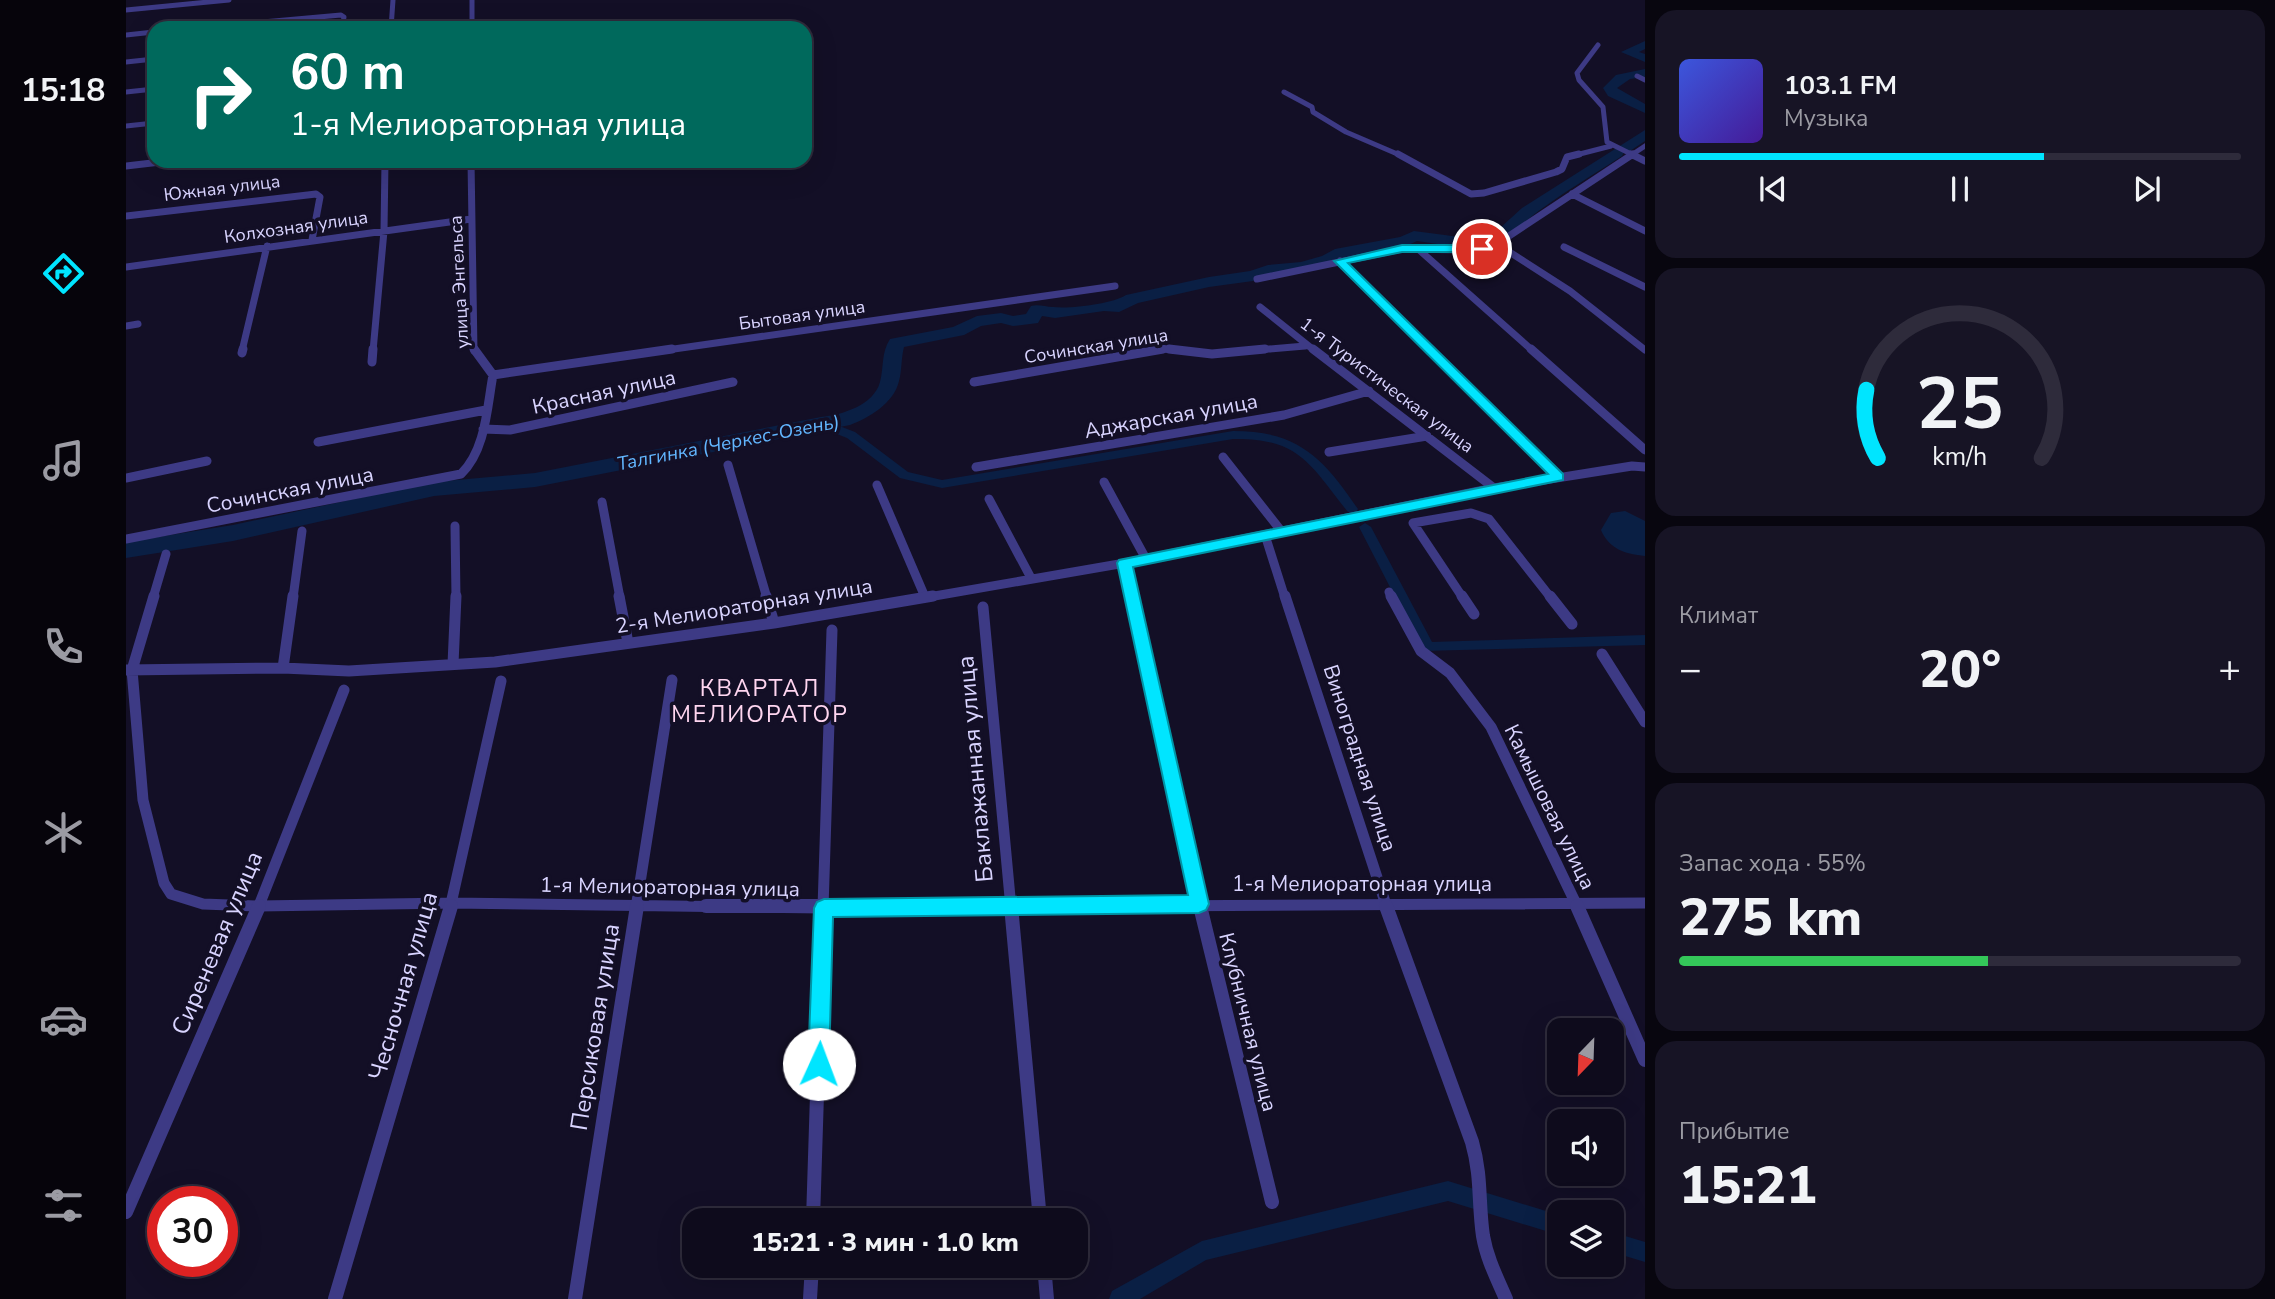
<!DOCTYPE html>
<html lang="ru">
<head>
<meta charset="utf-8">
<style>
  body { margin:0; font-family:"Nunito Sans",sans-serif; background:#171425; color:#f1f3f6; height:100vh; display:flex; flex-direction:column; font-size:26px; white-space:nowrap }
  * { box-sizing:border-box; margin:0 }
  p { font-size:23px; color:#9b9ba3 }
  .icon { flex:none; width:38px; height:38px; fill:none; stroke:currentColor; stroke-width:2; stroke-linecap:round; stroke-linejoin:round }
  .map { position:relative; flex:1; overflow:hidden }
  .sheet { display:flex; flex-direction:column; gap:10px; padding:10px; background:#08060f; width:630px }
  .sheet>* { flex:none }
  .banner { position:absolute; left:21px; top:21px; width:665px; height:147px; border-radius:21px; box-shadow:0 7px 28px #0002,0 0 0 2px #2e2b3b; background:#00695c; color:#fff; overflow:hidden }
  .needle { width:46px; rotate:203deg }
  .controls { position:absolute; left:1421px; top:1018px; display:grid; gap:14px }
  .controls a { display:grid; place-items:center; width:77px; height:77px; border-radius:14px; background:#0e0b1c; box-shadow:0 7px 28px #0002,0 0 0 2px #2e2b3b; font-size:35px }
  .speed { position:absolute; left:21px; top:1186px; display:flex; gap:14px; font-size:35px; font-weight:700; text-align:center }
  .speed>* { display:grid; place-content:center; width:91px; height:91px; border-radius:50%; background:#0e0b1c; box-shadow:0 7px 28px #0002,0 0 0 2px #2e2b3b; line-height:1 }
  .speed .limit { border:10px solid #d22; background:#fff; color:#111 }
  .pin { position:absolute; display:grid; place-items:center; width:60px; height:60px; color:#fff; margin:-30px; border:4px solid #fff; border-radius:50%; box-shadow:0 2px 7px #0007 }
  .me { position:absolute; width:77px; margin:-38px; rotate:2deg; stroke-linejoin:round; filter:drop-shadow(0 0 5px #0008) }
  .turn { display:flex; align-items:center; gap:24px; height:147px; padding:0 28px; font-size:32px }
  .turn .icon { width:91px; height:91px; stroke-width:2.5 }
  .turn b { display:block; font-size:49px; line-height:60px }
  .big { font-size:52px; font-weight:800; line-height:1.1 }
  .sheet .widget { flex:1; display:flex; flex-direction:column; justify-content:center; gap:10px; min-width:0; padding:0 24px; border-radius:21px; background:#171425 }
  .sheet .dial { align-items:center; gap:0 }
  .dial svg { height:182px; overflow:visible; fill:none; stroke:#2e2b3b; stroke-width:7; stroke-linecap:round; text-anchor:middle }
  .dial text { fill:#f1f3f6; stroke:none }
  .song { display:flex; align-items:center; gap:21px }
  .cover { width:84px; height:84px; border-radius:10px; background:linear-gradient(135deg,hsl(230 70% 55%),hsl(260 70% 35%)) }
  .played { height:7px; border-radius:4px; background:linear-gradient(90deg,#00e5ff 65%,#2e2b3b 65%) }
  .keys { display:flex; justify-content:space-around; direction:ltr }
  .heat { display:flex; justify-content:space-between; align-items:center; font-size:38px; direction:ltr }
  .charge { height:10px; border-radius:5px; background:linear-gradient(90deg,#34c759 55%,#2e2b3b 0) }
  .trip { position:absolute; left:556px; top:1208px; width:406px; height:70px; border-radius:21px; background:#0e0b1c; box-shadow:0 7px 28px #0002,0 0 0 2px #2e2b3b; font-weight:800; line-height:70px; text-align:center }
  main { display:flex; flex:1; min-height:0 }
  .menu { display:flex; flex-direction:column; width:126px; justify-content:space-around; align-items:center; background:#06040b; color:#9b9ba3 }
  .menu .icon { width:49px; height:49px }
  .menu .active { color:#00e5ff }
  .menu b { font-size:32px; color:#f1f3f6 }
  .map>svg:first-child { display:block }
</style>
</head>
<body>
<main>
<nav class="menu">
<b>15:18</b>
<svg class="icon active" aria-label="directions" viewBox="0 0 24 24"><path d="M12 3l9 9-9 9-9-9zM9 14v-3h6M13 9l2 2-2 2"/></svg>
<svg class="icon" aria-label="music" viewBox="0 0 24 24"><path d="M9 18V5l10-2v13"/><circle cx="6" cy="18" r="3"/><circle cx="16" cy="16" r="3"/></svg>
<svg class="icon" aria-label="phone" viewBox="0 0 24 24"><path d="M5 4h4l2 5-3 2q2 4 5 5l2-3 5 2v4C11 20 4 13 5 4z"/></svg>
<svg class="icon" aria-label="climate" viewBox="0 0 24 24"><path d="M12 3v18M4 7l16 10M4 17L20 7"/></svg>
<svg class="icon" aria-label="car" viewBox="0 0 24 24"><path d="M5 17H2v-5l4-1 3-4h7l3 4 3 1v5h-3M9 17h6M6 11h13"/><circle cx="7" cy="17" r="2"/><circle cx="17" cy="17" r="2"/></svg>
<svg class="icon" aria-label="filters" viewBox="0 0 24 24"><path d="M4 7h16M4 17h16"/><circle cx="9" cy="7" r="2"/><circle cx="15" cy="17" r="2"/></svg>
</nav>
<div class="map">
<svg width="1519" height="1299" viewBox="0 0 1519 1299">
  <rect width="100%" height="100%" fill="#130f26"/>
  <!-- water -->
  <path fill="#0a1f44" d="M1499,511L1519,521V556C1499,554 1483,549 1475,530L1485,513Z"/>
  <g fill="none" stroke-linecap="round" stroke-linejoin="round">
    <!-- canal -->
    <path fill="#0a1f44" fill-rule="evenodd" d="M695,419L729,432L782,472L816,480L1107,431C1173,431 1197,458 1232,509L1230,512H1222C1184,465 1174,438 1107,439L816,488L774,478L721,438L691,426L689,423Z
      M1239,523L1245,527L1306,642L1519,635V645L1297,651L1233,527Z
      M1322,1181L1433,1215V1235L1322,1201L1080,1260L1014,1299H983L986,1291L1076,1241Z
      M1486,1232L1519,1242V1262L1486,1252Z"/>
    <!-- river -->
    <path fill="#0a1f44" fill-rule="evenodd" d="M1519,41V49L1513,52L1519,54V62L1495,52Z
      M1519,69V77L1504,79L1491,88L1519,104V113L1482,96L1477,88L1490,75Z
      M1519,130V141L1504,151L1498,152L1496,156C1471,173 1400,214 1387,235L1365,238L1363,245L1346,249L1291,241L1278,247L1220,257L1208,264L1175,272L1145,275L1127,281L1083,287L1012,303L993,312L978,311L929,318L916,316L912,323L887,326L875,323L855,326L838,335L778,347C775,358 776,370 773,381C768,403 743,418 724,425L409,487L308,496L107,541L0,558V542L107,525L308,482L409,473L695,417C716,415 748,405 754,382C758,367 755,353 764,339L827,327L851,316L875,313L887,316L900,314L905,306C913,304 919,307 927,307C945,309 986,304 1000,295L1083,277L1124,271L1142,265L1175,262L1196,256L1209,249L1274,237L1288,231L1349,239L1351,231L1374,228L1396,208Z"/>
    <!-- minor-far4 -->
    <path stroke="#3d3a85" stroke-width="5" d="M346,0V28
      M0,10L103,0
      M69,28L215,15L218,17L216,28
      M265,28L267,0
      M0,35L28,32
      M1472,45L1451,73L1453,80L1477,107L1481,142L1509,156
      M0,62L28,59
      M1511,76L1519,80
      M0,92L28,89
      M1158,92L1186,107L1187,112L1220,132L1276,156
      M0,126L28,123
      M1446,156L1485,146
      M1504,156L1519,146"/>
    <!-- minor-far3 -->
    <path stroke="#3d3a85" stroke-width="7" d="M1272,154L1345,194L1358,193L1430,172L1436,169L1441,157L1453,154
      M1505,154L1519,161
      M345,161L348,351
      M0,166L43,161
      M1446,194L1519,231
      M0,216L190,194L194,197L186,240
      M1371,244L1444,291L1519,350
      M1438,247L1519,287
      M1291,248L1407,351
      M1214,261L1305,351
      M0,267L345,219
      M1131,279L1276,249L1342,250L1371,244L1507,154
      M1134,307L1189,351
      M0,326L12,324
      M116,351L141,246
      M247,351L258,231L259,161
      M534,351L989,286
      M1026,351L1039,349L1059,351
      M1119,351L1179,346"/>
    <!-- minor-far2 -->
    <path stroke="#3d3a85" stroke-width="9" d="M1043,349L1086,354L1139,349
      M1187,349L1368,488
      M1303,349L1432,477
      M1405,349L1519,450
      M116,353L117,349
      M246,362L247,349
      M367,375L546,349
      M848,382L1037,349
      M357,429L384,430L607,382
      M192,442L360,410
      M1203,452L1301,436
      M1097,457L1156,532
      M602,465L641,598
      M850,467L1158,415L1243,391
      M0,478L81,461
      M978,482L1020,559
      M751,485L799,597
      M863,499L905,578
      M476,502L494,598
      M329,526L330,598
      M1139,535L1159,598
      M0,539L335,474C360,450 361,407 367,375L348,349
      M999,563L1006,598
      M1263,592L1266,598
      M27,598L40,554
      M167,598L176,531
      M797,598L999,563L1368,488L1506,466L1519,467
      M1337,598L1287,523L1345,513L1363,519L1425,598"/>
    <!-- minor-far1 -->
    <path stroke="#3d3a85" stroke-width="11" d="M28,596L6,670L17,800L38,883L45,894L77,904L133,906L326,903L698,908L1519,903
      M493,596L502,643
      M640,596L648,623
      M1006,596L1074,908
      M1159,596L1261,908
      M1265,596L1295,651L1324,673L1365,727L1452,908
      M1336,596L1348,614
      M1424,596L1446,624
      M857,607L885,908
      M1476,654L1519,722
      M327,664L330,596
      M157,668L167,596
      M0,670L157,668L223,671L369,662L648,623L807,596
      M132,908L218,690
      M324,908L375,681
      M510,908L546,680
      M697,908L706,630"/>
    <!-- minor -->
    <path stroke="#3d3a85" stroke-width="14" d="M580,906H959
      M885,906L914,1220
      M1074,906L1146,1202
      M1260,906L1346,1142C1356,1177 1352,1202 1357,1236C1361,1259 1371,1278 1380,1299
      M1451,906L1519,1060
      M0,1212L133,906
      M687,1220L697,906
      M918,1265L921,1299
      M209,1299L325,906
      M449,1299L511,906
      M684,1299L686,1265"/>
  </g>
  <!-- route -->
  <path fill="#00e5ff" stroke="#0095a6" stroke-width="2" d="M1276,245H1356L1362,249L1356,252H1276L1222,263L1437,474V480L1007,567L1083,904L1080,910L1073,913L707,917L703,1064L700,1072L693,1075L685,1072L682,1064L688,908L691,902L698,899L1062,895L991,563L993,560L1422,474L1208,261Z"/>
  <g text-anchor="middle" stroke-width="7" stroke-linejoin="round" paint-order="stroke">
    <!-- far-street labels -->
    <g font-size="18" fill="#d9d4ff" stroke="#130f26">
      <text transform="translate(96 188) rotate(-7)" y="6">Южная улица</text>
      <text transform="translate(170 227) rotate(-8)" y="6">Колхозная улица</text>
      <text transform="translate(333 282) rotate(-93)" y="6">улица Энгельса</text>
      <text transform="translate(676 315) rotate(-8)" y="6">Бытовая улица</text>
      <text transform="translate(970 346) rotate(-9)" y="6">Сочинская улица</text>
      <text transform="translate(1261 385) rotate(37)" y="6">1-я Туристическая улица</text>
    </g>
    <!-- far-water labels -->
    <g font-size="19" font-style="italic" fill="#62b6ff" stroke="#130f26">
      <text transform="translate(602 442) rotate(-11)" y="7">Талгинка (Черкес-Озень)</text>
    </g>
    <!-- street labels -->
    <g font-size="21" fill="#d9d4ff" stroke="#130f26">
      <text transform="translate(478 392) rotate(-12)" y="7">Красная улица</text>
      <text transform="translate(1045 416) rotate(-10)" y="7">Аджарская улица</text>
      <text transform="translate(164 490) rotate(-11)" y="7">Сочинская улица</text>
      <text transform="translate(618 606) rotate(-9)" y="7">2-я Мелиораторная улица</text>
      <text transform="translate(1234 758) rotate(72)" y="7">Виноградная улица</text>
      <text transform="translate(1424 807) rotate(64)" y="7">Камышовая улица</text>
      <text x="1236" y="891">1-я Мелиораторная улица</text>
      <text transform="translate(544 887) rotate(1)" y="7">1-я Мелиораторная улица</text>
      <text transform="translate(1122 1022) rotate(76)" y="7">Клубничная улица</text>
    </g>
    <!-- neighbourhood labels -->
    <g font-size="23" letter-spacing="2" fill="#ffd6f0" stroke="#130f26">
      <text x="634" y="696">КВАРТАЛ<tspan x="634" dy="26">МЕЛИОРАТОР</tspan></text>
    </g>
    <!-- near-street labels -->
    <g font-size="24" fill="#d9d4ff" stroke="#130f26">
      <text transform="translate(849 769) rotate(-95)" y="8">Баклажанная улица</text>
      <text transform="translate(91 943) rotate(-67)" y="8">Сиреневая улица</text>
      <text transform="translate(277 986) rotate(-74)" y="8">Чесночная улица</text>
      <text transform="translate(469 1027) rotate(-81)" y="8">Персиковая улица</text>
    </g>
  </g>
</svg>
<div class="controls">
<a><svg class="needle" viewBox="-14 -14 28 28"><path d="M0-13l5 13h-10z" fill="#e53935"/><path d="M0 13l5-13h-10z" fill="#9b9ba3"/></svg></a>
<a><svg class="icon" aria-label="sound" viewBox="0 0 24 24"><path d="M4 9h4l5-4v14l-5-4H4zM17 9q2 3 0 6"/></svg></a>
<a><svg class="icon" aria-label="layers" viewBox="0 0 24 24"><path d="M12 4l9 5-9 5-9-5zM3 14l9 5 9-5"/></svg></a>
</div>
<div class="speed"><div class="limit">30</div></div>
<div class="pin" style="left:1356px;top:249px;background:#d93025"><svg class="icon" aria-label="arrive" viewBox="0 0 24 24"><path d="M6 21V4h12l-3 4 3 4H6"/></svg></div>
<svg class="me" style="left:693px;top:1064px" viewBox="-20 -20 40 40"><circle r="19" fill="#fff"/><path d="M0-13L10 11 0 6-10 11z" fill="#00e5ff"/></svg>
<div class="trip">15:21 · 3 мин · 1.0 km</div>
<div class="banner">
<div class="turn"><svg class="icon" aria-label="right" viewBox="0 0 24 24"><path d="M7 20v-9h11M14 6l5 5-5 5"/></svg><div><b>60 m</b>1-я Мелиораторная улица</div></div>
</div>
</div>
<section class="sheet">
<div class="widget">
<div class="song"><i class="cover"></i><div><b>103.1 FM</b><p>Музыка</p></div></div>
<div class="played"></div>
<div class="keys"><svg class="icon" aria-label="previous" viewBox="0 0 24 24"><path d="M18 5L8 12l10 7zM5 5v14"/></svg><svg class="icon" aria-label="pause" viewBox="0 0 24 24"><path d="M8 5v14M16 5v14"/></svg><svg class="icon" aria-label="next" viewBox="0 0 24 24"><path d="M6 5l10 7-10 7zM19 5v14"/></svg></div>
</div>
<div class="widget dial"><svg viewBox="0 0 100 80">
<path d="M14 69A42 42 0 1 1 86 69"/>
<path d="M14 69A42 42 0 0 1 9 39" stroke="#00e5ff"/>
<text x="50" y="56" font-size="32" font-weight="700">25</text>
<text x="50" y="72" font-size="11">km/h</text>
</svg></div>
<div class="widget"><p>Климат</p>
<div class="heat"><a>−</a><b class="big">20°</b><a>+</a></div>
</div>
<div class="widget"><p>Запас хода · 55%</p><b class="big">275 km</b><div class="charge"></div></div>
<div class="widget"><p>Прибытие</p><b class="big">15:21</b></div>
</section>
</main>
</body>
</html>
